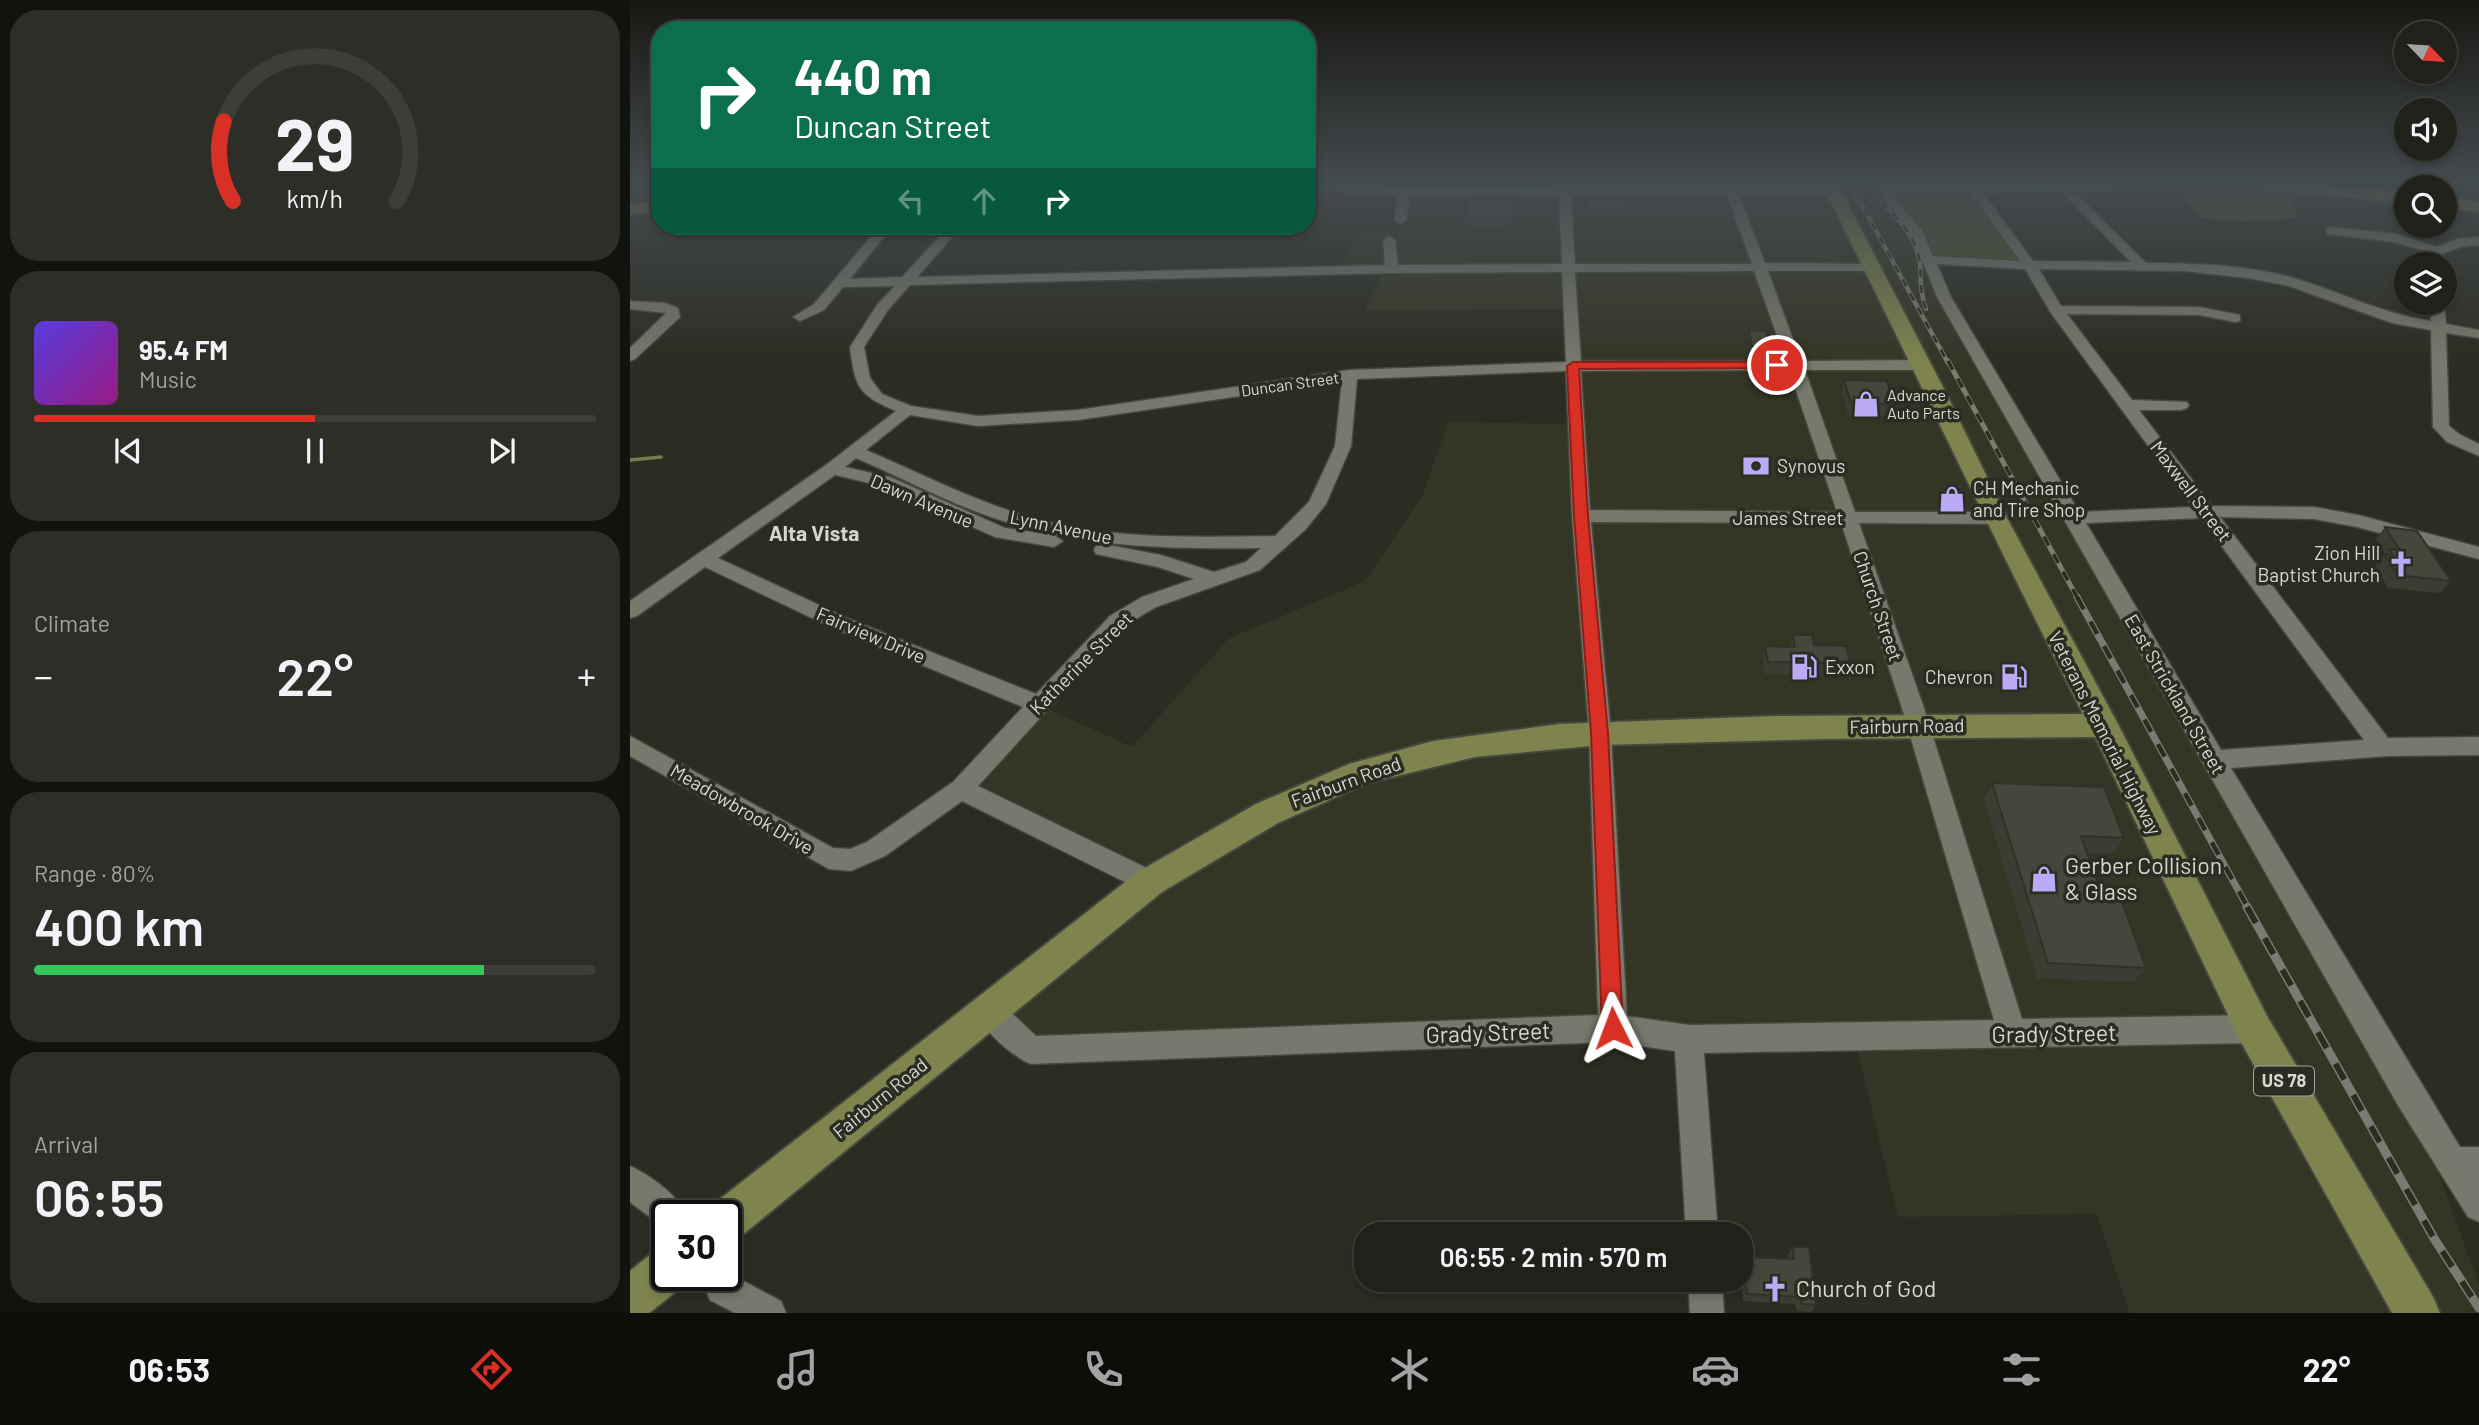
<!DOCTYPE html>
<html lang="en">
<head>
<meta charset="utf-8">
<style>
  body { margin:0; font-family:Barlow,sans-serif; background:#2d2e27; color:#f1f3f6; height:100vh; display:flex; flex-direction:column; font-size:26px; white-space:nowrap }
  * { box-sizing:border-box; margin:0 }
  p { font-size:23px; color:#a2a3a2 }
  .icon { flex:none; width:38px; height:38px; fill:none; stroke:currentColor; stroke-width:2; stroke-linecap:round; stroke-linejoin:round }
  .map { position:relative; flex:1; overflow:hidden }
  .sheet { display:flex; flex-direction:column; gap:10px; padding:10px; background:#12120e; width:630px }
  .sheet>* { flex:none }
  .hud { position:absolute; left:21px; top:21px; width:665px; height:214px; border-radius:28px; box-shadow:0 4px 10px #0003,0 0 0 2px #3d3e39; background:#0b6e4f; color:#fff; overflow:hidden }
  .needle { width:46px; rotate:115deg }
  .buttons { position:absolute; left:1764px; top:21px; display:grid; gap:14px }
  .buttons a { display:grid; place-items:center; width:63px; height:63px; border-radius:50%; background:#20211a; box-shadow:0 4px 10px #0003,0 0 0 2px #3d3e39; font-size:35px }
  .speed { position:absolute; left:21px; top:1200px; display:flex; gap:14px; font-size:35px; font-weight:700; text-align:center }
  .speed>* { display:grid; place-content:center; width:91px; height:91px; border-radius:50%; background:#20211a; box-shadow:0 4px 10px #0003,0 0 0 2px #3d3e39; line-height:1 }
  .speed .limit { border:4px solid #111; border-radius:10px; background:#fff; color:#111 }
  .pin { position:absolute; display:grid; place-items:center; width:60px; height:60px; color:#fff; margin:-30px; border:4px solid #fff; border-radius:50%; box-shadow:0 2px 7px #0007 }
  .me { position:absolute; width:77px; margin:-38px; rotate:357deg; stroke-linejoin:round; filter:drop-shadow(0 0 5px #0008) }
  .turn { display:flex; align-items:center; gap:24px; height:147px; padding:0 28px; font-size:32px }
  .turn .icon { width:91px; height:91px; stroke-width:2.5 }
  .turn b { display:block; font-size:49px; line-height:60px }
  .lanes { display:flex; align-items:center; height:66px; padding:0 28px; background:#0003; justify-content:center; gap:35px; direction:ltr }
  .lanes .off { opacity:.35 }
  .big { font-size:52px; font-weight:600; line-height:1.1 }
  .sheet .widget { flex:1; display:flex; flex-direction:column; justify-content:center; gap:10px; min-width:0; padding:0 24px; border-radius:28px; background:#2d2e27 }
  .sheet .dial { align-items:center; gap:0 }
  .dial svg { height:182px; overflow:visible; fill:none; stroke:#3d3e39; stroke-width:7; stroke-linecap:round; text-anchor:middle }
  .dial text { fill:#f1f3f6; stroke:none }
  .song { display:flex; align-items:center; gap:21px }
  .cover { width:84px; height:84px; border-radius:10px; background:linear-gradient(135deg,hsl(250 70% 55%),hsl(310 70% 35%)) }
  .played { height:7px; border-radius:4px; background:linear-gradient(90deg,#d93025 50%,#3d3e39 50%) }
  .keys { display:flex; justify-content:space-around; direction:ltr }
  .heat { display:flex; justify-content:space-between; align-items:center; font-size:38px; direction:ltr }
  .charge { height:10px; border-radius:5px; background:linear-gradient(90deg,#34c759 80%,#3d3e39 0) }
  .trip { position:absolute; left:724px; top:1222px; width:399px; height:70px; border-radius:28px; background:#20211a; box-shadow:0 4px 10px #0003,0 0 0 2px #3d3e39; font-weight:600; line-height:70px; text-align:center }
  .tabs { display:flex; height:112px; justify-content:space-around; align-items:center; background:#0d0d0a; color:#a2a3a2 }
  .tabs .icon { width:49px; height:49px }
  .tabs .active { color:#d93025 }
  .tabs b { font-size:32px; color:#f1f3f6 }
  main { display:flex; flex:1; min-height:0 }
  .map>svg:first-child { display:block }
</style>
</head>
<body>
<main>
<section class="sheet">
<div class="widget dial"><svg viewBox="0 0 100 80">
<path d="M14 69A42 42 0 1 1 86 69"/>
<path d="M14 69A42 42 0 0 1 10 34" stroke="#d93025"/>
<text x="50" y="56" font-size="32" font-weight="700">29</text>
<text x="50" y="72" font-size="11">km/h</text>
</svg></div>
<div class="widget">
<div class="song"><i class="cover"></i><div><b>95.4 FM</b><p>Music</p></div></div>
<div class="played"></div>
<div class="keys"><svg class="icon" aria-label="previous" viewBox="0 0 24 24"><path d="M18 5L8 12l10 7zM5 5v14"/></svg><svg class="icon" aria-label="pause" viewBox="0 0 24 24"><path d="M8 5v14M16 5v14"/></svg><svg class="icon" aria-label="next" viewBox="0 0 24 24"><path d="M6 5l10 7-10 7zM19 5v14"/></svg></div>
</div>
<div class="widget"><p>Climate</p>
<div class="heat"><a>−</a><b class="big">22°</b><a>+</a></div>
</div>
<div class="widget"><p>Range · 80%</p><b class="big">400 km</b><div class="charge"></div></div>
<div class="widget"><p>Arrival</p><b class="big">06:55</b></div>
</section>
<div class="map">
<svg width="1849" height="1313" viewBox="0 0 1849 1313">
  <rect width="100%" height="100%" fill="#2b2c22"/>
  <!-- built -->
  <path fill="#343625" d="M0,181H30V206L0,209Z
    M781,181H1423L1426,185L1258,184L1273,218L1298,259L1294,271L1664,927L1806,1166L1849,1285V1313H1500L1467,1214L1268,1217L1227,1049L1059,1039L401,1050L358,1010L520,882L331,789L407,704L502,747L598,639L735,581L793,495L818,422L946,424L940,309L734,311L755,270L710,271L729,231L768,232L775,192Z"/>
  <!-- green -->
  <path fill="#4d512d" d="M1338,190L1391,264L1310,257L1302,253L1293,231L1265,199L1274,194Z
    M1633,190L1651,192L1664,198L1666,218L1613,221L1570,218L1548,191Z"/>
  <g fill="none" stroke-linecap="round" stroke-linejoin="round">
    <!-- stream -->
    <path stroke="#777d4d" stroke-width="3.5" d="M0,460L31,457"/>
    <!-- minor casing -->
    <g stroke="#46473e" stroke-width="3">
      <path id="minor" d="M928,181H940L945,264H1122L1092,181H1104L1135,263L1246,264L1248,267L1241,271H1138L1171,361L1291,360L1299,365L1291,370H1175L1225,512H1365L1374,518L1365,524L1229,523L1293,705L1392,1019L1624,1015L1634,1019L1638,1029L1634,1039L1624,1043L1074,1053L1088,1234H1056L1045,1051L983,1042L401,1064C381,1056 353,1030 344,1010L348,1000L358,997L368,1000L406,1036L968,1015L959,733L942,516L936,371L727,379L721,446L696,504L675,530L630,570L526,607L494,626L348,786L529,874L533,882L529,890L520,893L511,890L332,801L255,856L221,871L199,869L0,756V736L203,848L220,849L237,842L323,782L393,707L205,629L75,567L7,616L0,618V601L196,465L266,411C228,395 225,387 220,347L247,305L265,286L213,287L194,310L170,321L163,317L184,304L250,226L261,228L220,279L272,277L319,226H332L287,277L755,265L753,240L759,236L765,240L768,265L932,264ZM1124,271L1156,361H951L945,272ZM932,272L936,362L720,370L448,410L348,416L281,406L252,394L240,378L234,347L258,310L280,285L762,273ZM1159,370L1207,512L960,510L951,371ZM712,381L705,446L679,502L645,536C568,537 486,540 410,520C350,504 294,475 236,450L280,415L348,426L448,420ZM226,458C275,479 322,505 373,521C457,548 544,549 631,548L616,562L584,572L531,555L473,544L466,546L464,550L466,554L528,567L564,579L512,597L480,616L406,694L219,619L88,558L205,475L248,485L365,537L424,547L433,541L424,535L375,528L260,477L215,467ZM961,522L1211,523L1271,705L1364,1020L1059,1025L997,1016L981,733Z
        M1241,181H1253L1293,232L1303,256L1390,261L1332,181H1344L1403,261L1501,262L1429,189L1427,187L1433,183L1437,185L1516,263C1565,263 1620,265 1667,279C1712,293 1754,314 1801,321L1800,303H1814L1816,324L1849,330V338L1816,333L1819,426L1829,434L1849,444V456L1817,442L1803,427L1801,330L1762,323L1659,286L1618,278L1553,271L1409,269L1431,306L1569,307L1610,315V321L1605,322L1569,315L1437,314L1502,400L1557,402L1559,405L1557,408L1551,410H1509L1582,506L1684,507L1728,515L1849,547V559L1727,527L1684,519L1590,517L1758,738L1849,737V755L1758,756L1601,768L1830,1147H1849V1222L1838,1217L1769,1107L1307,297L1281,233ZM1307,264L1395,269L1421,313L1563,507L1449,512L1321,297ZM1571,518L1734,740L1591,750L1456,523Z
        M775,188L781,192L776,220L770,224L764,220L769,192Z
        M1701,227L1766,234L1807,247L1828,239L1849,237V245L1830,247L1814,253L1809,264H1799L1801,253L1765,242L1697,234V228Z
        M0,301L35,303L48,308L50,317L5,359L0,361V348L36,313L0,309Z
        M0,1166C20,1175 49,1196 57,1216H37V1230L0,1202Z
        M96,1263L104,1276L151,1301L156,1313H105L80,1300L70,1276H96Z
        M1058,1279H1092L1094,1313H1060Z"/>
    </g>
    <!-- major casing -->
    <g stroke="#46473e" stroke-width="4">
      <path id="major" d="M677,181L775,187L1192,184L1190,181H1206L1314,389L1377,518L1489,726L1637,1016L1803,1297L1810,1313H1762L1611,1042L1465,737L1192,739L971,745L845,757L738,783L648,823L532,892L111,1236L96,1242V1216H76L81,1206L508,872L626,804L719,764L803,741L929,724L1145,716L1453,714C1365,542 1283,367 1197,194L775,197L727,194L677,186Z
        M1474,181H1630L1776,192V202L1606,189L1252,194L1244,189L1252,184Z
        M1815,197L1849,202V212L1815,207Z
        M30,201V211L0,214V204Z
        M37,1248V1276H57L53,1286L19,1313H0V1271L21,1254Z"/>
    </g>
    <!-- minor -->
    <use href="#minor" fill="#78796d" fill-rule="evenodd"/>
    <!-- major -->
    <use href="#major" fill="#7f844e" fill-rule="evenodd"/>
    <!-- rail-far3 casing -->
    <g stroke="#7a7b72" stroke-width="4.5">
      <path id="rail-far3" d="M1219,181L1318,363
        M1251,202C1269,219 1287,238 1290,264C1291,279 1290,294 1296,309"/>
    </g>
    <!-- rail-far2 casing -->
    <g stroke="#7a7b72" stroke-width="5">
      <path id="rail-far2" d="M1318,361L1448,599"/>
    </g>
    <!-- rail-far1 casing -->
    <g stroke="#7a7b72" stroke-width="7">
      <path id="rail-far1" d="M1447,597L1618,908"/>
    </g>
    <!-- rail casing -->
    <g stroke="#7a7b72" stroke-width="9">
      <path id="rail" d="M1617,907L1805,1240L1849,1308"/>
    </g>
    <!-- rail-far3 -->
    <use href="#rail-far3" stroke="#2b2c22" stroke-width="2.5" stroke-dasharray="8" stroke-linecap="butt"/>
    <!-- rail-far2 -->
    <use href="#rail-far2" stroke="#2b2c22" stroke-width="3.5" stroke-dasharray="10" stroke-linecap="butt"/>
    <!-- rail-far1 -->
    <use href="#rail-far1" stroke="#2b2c22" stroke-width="4.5" stroke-dasharray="14" stroke-linecap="butt"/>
    <!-- rail -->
    <use href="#rail" stroke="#2b2c22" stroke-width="6" stroke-dasharray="18" stroke-linecap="butt"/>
  </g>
  <!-- wall -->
  <path fill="#3b3d34" d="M1054,181H1090L1089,182Z
    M956,196L995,208V211L957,212Z
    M884,207L883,226L838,229L837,219Z
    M1119,330L1140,346L1139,350H1121L1119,334Z
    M1214,380L1265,404L1262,416L1218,415L1212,392Z
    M1755,527L1821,581L1810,593L1758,588L1745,566L1755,554L1746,539Z
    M1163,635L1220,663L1217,676L1135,674L1133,659L1135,646H1160Z
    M1362,783L1494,838L1483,854L1457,853L1470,888L1516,968L1503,982L1407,978L1354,799Z
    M1163,1247L1186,1305L1181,1312L1167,1311L1165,1304L1113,1301L1111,1263L1114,1257L1159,1259L1158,1255Z"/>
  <!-- building -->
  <path fill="#45473c" stroke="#30322a" stroke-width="2" d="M993,195L995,208H957L956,196Z
    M883,196V216L837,219L839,197Z
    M1119,330L1136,331L1140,346H1122Z
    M1214,380L1257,381L1265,404L1221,403Z
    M1755,527L1787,531L1821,581L1768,575L1754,554L1763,555L1759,549L1770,550Z
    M1163,635H1182L1184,645L1216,646L1220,663L1138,662L1135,646L1165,647Z
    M1362,783L1474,787L1494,838L1451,836L1470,888H1487L1516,968L1418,963Z
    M1163,1247H1179L1186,1305L1172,1304L1170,1297L1117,1294L1114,1257L1164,1259Z"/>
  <!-- sky -->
  <linearGradient id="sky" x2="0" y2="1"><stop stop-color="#181813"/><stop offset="0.5" stop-color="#444b4f"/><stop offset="1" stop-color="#444b4f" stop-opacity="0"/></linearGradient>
  <rect width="1849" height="365" fill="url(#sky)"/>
  <!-- route -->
  <path fill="#d93025" stroke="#8d1f18" stroke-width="2" d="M1147,362L1152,363V368L949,369L958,516L978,733L993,1028L990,1035L983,1038L975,1035L972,1028L961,733L944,516L937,366L943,362Z"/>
  <!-- icons -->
  <defs>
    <g id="shop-bare" transform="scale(2.1)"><path d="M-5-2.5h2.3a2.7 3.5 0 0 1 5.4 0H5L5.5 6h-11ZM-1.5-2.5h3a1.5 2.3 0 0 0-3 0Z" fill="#bbaaf6" stroke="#2b2c22" stroke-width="2.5" paint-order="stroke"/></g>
    <g id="bank-bare" transform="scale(2.1)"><path d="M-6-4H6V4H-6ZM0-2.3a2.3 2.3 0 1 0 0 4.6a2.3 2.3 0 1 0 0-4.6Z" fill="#bbaaf6" stroke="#2b2c22" stroke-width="2.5" paint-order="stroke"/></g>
    <g id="church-bare" transform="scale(2.1)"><path d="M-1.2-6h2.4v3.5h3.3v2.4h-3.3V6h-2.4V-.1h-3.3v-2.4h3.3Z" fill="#bbaaf6" stroke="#2b2c22" stroke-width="2.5" paint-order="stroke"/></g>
    <g id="fuel-bare" transform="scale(2.1)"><path d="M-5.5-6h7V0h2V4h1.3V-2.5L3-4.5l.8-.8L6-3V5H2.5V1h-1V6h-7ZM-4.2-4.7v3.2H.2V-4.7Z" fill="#bbaaf6" stroke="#2b2c22" stroke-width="2.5" paint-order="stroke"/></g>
  </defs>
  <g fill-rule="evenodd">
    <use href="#shop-bare" x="1236" y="404"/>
    <use href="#bank-bare" x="1126" y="466"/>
    <use href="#shop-bare" x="1322" y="499"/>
    <use href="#church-bare" x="1771" y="564"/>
    <use href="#fuel-bare" x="1174" y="667"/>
    <use href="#fuel-bare" x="1384" y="677"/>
    <use href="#shop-bare" x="1414" y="879"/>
    <use href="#church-bare" x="1145" y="1289"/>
  </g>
  <g text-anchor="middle" stroke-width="7" stroke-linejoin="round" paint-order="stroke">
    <!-- far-street labels -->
    <g font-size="16" fill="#d7d8d1" stroke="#2b2c22">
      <text transform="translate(660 384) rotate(-8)" y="6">Duncan Street</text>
    </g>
    <!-- far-poi labels -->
    <g font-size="16" fill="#d7d8d1" stroke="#2b2c22" text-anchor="start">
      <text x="1257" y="401">Advance<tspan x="1257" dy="18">Auto Parts</tspan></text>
    </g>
    <!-- shield labels -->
    <rect fill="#2b2c22" stroke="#a3a49c" stroke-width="2" x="1624" y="1066.5" width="60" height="29" rx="5"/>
    <g font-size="18" font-weight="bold" fill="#d7d8d1">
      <text x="1654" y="1087">US 78</text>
    </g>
    <!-- poi labels -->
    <g font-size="19" fill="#d7d8d1" stroke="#2b2c22" text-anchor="start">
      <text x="1147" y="473">Synovus</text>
      <text x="1343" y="495">CH Mechanic<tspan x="1343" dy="22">and Tire Shop</tspan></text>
      <text x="1750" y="560" text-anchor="end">Zion Hill<tspan x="1750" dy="22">Baptist Church</tspan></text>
      <text x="1195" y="674">Exxon</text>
      <text x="1363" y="684" text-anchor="end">Chevron</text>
    </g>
    <!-- street labels -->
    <g font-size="19" fill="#d7d8d1" stroke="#2b2c22">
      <text transform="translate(1561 491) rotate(53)" y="7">Maxwell Street</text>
      <text transform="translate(292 501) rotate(23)" y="7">Dawn Avenue</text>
      <text x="1158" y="525">James Street</text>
      <text transform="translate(431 527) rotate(12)" y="7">Lynn Avenue</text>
      <text transform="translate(1248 606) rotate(71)" y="7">Church Street</text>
      <text transform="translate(241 635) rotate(23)" y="7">Fairview Drive</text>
      <text transform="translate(451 663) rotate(-45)" y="7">Katherine Street</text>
      <text transform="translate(1545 694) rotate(60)" y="7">East Strickland Street</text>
      <text transform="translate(1277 726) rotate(-1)" y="7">Fairburn Road</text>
      <text transform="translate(1475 733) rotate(63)" y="7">Veterans Memorial Highway</text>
      <text transform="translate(716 782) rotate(-20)" y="7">Fairburn Road</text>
      <text transform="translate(112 809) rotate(30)" y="7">Meadowbrook Drive</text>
      <text transform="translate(250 1098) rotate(-39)" y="7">Fairburn Road</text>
    </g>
    <!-- neighbourhood labels -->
    <g font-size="21" font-weight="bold" fill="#d5d7c9" stroke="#2b2c22">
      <text x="184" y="541">Alta Vista</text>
    </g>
    <!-- near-poi labels -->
    <g font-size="23" fill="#d7d8d1" stroke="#2b2c22" text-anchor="start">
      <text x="1435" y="874">Gerber Collision<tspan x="1435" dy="26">&amp; Glass</tspan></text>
      <text x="1166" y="1297">Church of God</text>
    </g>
    <!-- near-street labels -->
    <g font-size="23" fill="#d7d8d1" stroke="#2b2c22">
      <text transform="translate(858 1033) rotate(-2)" y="8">Grady Street</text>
      <text transform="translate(1424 1034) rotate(-1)" y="8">Grady Street</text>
    </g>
  </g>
</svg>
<div class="buttons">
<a><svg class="needle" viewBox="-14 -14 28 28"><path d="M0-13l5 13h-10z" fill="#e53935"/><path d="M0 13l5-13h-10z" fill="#a2a3a2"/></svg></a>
<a><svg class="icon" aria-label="sound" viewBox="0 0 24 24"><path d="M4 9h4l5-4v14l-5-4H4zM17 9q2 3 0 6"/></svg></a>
<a><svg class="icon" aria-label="search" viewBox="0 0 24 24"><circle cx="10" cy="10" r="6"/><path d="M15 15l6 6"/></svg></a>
<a><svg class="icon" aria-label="layers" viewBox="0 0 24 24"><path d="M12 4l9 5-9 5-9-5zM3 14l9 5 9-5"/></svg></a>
</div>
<div class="speed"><div class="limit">30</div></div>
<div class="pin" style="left:1147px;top:365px;background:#d93025"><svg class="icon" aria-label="arrive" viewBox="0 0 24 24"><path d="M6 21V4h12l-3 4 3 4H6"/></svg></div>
<svg class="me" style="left:983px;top:1028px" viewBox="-20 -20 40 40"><path d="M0-17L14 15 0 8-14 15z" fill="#d93025" stroke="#fff" stroke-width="4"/></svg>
<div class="trip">06:55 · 2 min · 570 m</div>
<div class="hud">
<div class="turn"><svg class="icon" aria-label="right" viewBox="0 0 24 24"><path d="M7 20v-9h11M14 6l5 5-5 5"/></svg><div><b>440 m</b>Duncan Street</div></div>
<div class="lanes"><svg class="icon off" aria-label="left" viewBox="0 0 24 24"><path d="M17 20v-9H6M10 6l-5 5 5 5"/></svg><svg class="icon off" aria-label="ahead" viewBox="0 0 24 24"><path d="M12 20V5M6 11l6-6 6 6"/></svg><svg class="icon" aria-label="right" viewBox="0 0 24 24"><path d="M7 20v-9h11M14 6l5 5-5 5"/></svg></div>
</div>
</div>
</main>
<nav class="tabs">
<b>06:53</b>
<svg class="icon active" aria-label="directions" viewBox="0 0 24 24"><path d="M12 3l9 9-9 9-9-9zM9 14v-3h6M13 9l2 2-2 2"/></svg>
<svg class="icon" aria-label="music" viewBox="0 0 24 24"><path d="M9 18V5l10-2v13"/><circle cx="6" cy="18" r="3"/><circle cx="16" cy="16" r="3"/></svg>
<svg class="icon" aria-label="phone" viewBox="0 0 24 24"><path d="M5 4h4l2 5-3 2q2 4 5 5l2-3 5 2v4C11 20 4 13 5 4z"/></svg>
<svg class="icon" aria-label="climate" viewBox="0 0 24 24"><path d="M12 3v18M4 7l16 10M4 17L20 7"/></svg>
<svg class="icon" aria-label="car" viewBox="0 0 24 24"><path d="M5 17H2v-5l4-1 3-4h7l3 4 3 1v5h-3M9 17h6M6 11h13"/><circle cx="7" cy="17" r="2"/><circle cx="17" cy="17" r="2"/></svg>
<svg class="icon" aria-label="filters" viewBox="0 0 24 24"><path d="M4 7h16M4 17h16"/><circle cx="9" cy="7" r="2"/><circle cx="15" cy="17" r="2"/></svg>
<b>22°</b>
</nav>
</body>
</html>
